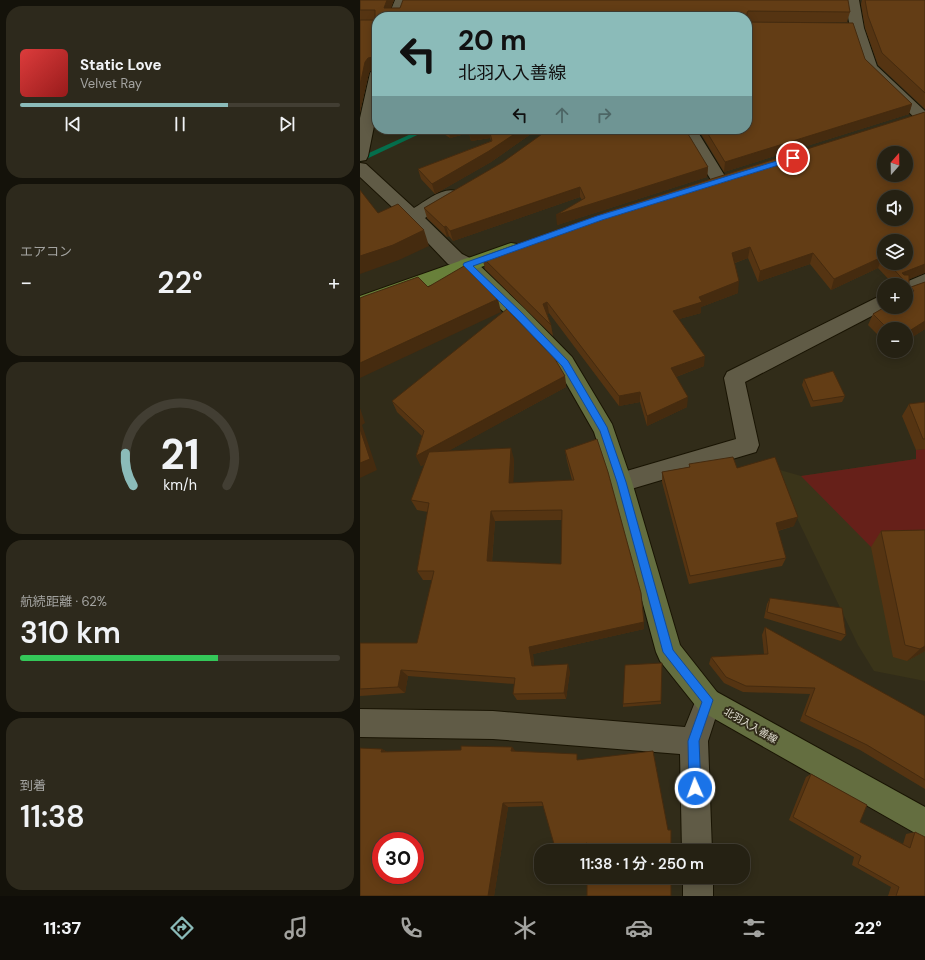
<!DOCTYPE html>
<html lang="ja">
<head>
<meta charset="utf-8">
<style>
  body { margin:0; font-family:"DM Sans","Noto Sans JP",sans-serif; background:#2d291c; color:#f1f3f6; height:100vh; display:flex; flex-direction:column; font-size:15px; white-space:nowrap }
  * { box-sizing:border-box; margin:0 }
  p { font-size:13px; color:#a3a3a0 }
  .icon { flex:none; width:22px; height:22px; fill:none; stroke:currentColor; stroke-width:2; stroke-linecap:round; stroke-linejoin:round }
  .map { position:relative; flex:1; overflow:hidden }
  .panel { display:flex; flex-direction:column; gap:6px; padding:6px; background:#14120a; width:360px }
  .panel>* { flex:none }
  .guide { position:absolute; left:12px; top:12px; width:380px; height:122px; border-radius:16px; box-shadow:0 2px 10px #0003,0 0 0 1px #423e33; background:#8bbbb9; color:#111; overflow:hidden }
  .needle { width:26px; rotate:20deg }
  .fabs { position:absolute; left:517px; top:146px; display:grid; gap:8px }
  .fabs a { display:grid; place-items:center; width:36px; height:36px; border-radius:50%; background:#252113; box-shadow:0 2px 10px #0003,0 0 0 1px #423e33; font-size:20px }
  .speed { position:absolute; left:12px; top:832px; display:flex; gap:8px; font-size:20px; font-weight:700; text-align:center }
  .speed>* { display:grid; place-content:center; width:52px; height:52px; border-radius:50%; background:#252113; box-shadow:0 2px 10px #0003,0 0 0 1px #423e33; line-height:1 }
  .speed .limit { border:6px solid #d22; background:#fff; color:#111 }
  .pin { position:absolute; display:grid; place-items:center; width:34px; height:34px; color:#fff; margin:-17px; border:2px solid #fff; border-radius:50%; box-shadow:0 1px 4px #0007 }
  .me { position:absolute; width:44px; margin:-22px; rotate:358deg; stroke-linejoin:round; filter:drop-shadow(0 0 3px #0008) }
  .turn { display:flex; align-items:center; gap:14px; height:84px; padding:0 20px; font-size:18px }
  .turn .icon { width:52px; height:52px; stroke-width:2.5 }
  .turn b { display:block; font-size:28px; line-height:34px }
  .lanes { display:flex; align-items:center; height:38px; padding:0 20px; background:#0003; justify-content:center; gap:20px; direction:ltr }
  .lanes .off { opacity:.35 }
  .big { font-size:30px; font-weight:600; line-height:1.1 }
  .panel .tile { flex:1; display:flex; flex-direction:column; justify-content:center; gap:6px; min-width:0; padding:0 14px; border-radius:16px; background:#2d291c }
  .panel .dial { align-items:center; gap:0 }
  .dial svg { height:104px; overflow:visible; fill:none; stroke:#423e33; stroke-width:7; stroke-linecap:round; text-anchor:middle }
  .dial text { fill:#f1f3f6; stroke:none }
  .song { display:flex; align-items:center; gap:12px }
  .cover { width:48px; height:48px; border-radius:6px; background:linear-gradient(135deg,hsl(0 70% 55%),hsl(0 70% 35%)) }
  .played { height:4px; border-radius:2px; background:linear-gradient(90deg,#8bbbb9 65%,#423e33 65%) }
  .keys { display:flex; justify-content:space-around; direction:ltr }
  .heat { display:flex; justify-content:space-between; align-items:center; font-size:22px; direction:ltr }
  .charge { height:6px; border-radius:3px; background:linear-gradient(90deg,#34c759 62%,#423e33 0) }
  .trip { position:absolute; left:174px; top:844px; width:216px; height:40px; border-radius:16px; background:#252113; box-shadow:0 2px 10px #0003,0 0 0 1px #423e33; font-weight:600; line-height:40px; text-align:center }
  .menu { display:flex; height:64px; justify-content:space-around; align-items:center; background:#0f0d08; color:#a3a3a0 }
  .menu .icon { width:28px; height:28px }
  .menu .selected { color:#8bbbb9 }
  .menu b { font-size:18px; color:#f1f3f6 }
  main { display:flex; flex:1; min-height:0 }
  .map>svg:first-child { display:block }
</style>
</head>
<body>
<main>
<section class="panel">
<div class="tile">
<div class="song"><i class="cover"></i><div><b>Static Love</b><p>Velvet Ray</p></div></div>
<div class="played"></div>
<div class="keys"><svg class="icon" aria-label="previous" viewBox="0 0 24 24"><path d="M18 5L8 12l10 7zM5 5v14"/></svg><svg class="icon" aria-label="pause" viewBox="0 0 24 24"><path d="M8 5v14M16 5v14"/></svg><svg class="icon" aria-label="next" viewBox="0 0 24 24"><path d="M6 5l10 7-10 7zM19 5v14"/></svg></div>
</div>
<div class="tile"><p>エアコン</p>
<div class="heat"><a>−</a><b class="big">22°</b><a>+</a></div>
</div>
<div class="tile dial"><svg viewBox="0 0 100 80">
<path d="M14 69A42 42 0 1 1 86 69"/>
<path d="M14 69A42 42 0 0 1 8 44" stroke="#8bbbb9"/>
<text x="50" y="56" font-size="32" font-weight="700">21</text>
<text x="50" y="72" font-size="11">km/h</text>
</svg></div>
<div class="tile"><p>航続距離 · 62%</p><b class="big">310 km</b><div class="charge"></div></div>
<div class="tile"><p>到着</p><b class="big">11:38</b></div>
</section>
<div class="map">
<svg width="565" height="896" viewBox="0 0 565 896">
  <rect width="100%" height="100%" fill="#312c19"/>
  <!-- built -->
  <path fill="#3a3419" d="M565,449V681L514,671L498,645L413,468L441,476L556,459V450Z"/>
  <!-- green -->
  <path fill="#662019" d="M565,449V546L511,547L441,476L556,459V450Z"/>
  <g fill="none" stroke-linecap="round" stroke-linejoin="round">
    <!-- stream -->
    <path fill="#056e4c" fill-rule="evenodd" d="M62,129H70L0,162V157Z"/>
    <!-- street casing -->
    <g stroke="#191403" stroke-width="2">
      <path id="street" d="M35,0H49L42,17H28Z
        M485,0H499L504,28L517,66L565,111V124L559,122L503,68L490,28Z
        M17,69V111L8,156L6,160L0,161V118L10,73L12,70Z
        M320,129H336L368,181L366,185L360,187L354,185Z
        M0,163L6,164L54,208C66,201 82,187 96,191L99,195L96,199L65,218L102,254L114,260L116,265L114,270L107,272L88,264L47,221L0,177Z
        M565,274V289L546,297V285H539Z
        M524,294V307H529L385,382L399,445L396,452L261,492L253,489L250,482L253,475L376,439L364,378L367,372Z
        M348,688L357,692L361,701L348,741L352,851H322L320,754L133,739L0,737V709L133,711L325,727L339,692Z
        M323,877H353V896H323Z"/>
    </g>
    <!-- secondary casing -->
    <g stroke="#191403" stroke-width="2">
      <path id="secondary" d="M107,258L114,260L165,309L212,357L252,424L272,482L320,645L357,692L565,807V838L555,833L339,710L300,661L296,652L250,482L234,432L198,369L151,319L100,270L98,265L100,260Z"/>
    </g>
    <!-- primary casing -->
    <g stroke="#191403" stroke-width="2">
      <path id="primary" d="M151,243L157,244L160,249L157,254L0,311V296Z"/>
    </g>
    <!-- street -->
    <use href="#street" fill="#605b46" fill-rule="evenodd"/>
    <!-- secondary -->
    <use href="#secondary" fill="#646e40" fill-rule="evenodd"/>
    <!-- primary -->
    <use href="#primary" fill="#68803a" fill-rule="evenodd"/>
  </g>
  <!-- wall -->
  <path fill="#553412" fill-rule="evenodd" d="M0,0H34L31,8L490,12L487,22H387L505,59L552,104L549,114L364,172L338,129H387L17,17V111L14,104L15,68L12,69L9,73L0,112Z
    M502,0H565V109L518,65L505,28L501,4Z
    M565,112L549,280V286L546,293V285H534L518,268L471,290L450,264L398,282L388,258L375,263L378,293L341,307V313L319,319L344,366L316,377L327,407L287,426L280,402L259,406L189,313L187,314L191,325L193,336L125,269L122,257ZM524,241L546,263H524Z
    M76,129H178L131,162L75,194L61,179L58,169L131,141L130,138L111,141L109,133L90,138Z
    M143,162L348,167L347,177L197,225L222,200L220,197L93,241L89,236L87,237L67,218L64,208Z
    M565,282V329L546,341V329H524V341L508,325L513,314L548,295L551,287Z
    M205,376L206,387L88,451L154,459L153,483L212,480L207,461L205,450L284,622V629L173,654L174,666L210,671L206,699L157,700L153,694L155,684L48,676L45,693L0,696V643H57L72,580H63L57,571L68,512L57,510L51,500L65,464L61,466L56,456L62,436L37,412L32,401ZM202,520L201,564L132,562L135,521Z
    M444,379L485,396L482,402L451,407L442,385Z
    M565,402V449L556,450L542,416L549,404Z
    M329,464L377,468L434,526L418,531L426,558L422,566L329,584L302,482V472L329,467Z
    M565,530V651L547,661L533,657L511,547L521,531Z
    M410,598L486,635L481,641L404,618L407,604Z
    M405,627L565,716V789L500,750L440,721L450,694L383,692L364,683L349,664L351,657L404,654L402,635Z
    M301,701V704L263,707V704Z
    M152,747L227,846L184,806L148,807L134,896H0L22,749L27,752L101,750Z
    M451,774L500,822L543,844L546,834L555,832L565,896H528L531,887L492,865L494,857L429,820L446,777Z"/>
  <!-- shaded-wall -->
  <path fill="#452b0f" d="M27,0H34L27,17L24,8Z
    M13,57L17,68L12,69L9,73L0,112V85L5,62L8,58Z
    M17,103V111L14,104Z
    M552,104L549,114L364,172L365,162Z
    M88,129H108L109,133L90,138Z
    M119,129H129L130,138L111,141L109,131Z
    M162,129H178L131,162L75,194L72,184Z
    M348,167L347,177L197,225L196,215Z
    M220,187V197L93,241L90,231Z
    M86,226L89,236L87,237L84,227Z
    M64,230L69,246L39,260L0,274V256Z
    M390,247L388,258L371,264L372,253Z
    M453,253L450,264L398,282L400,271Z
    M522,257L518,268L471,290L474,279Z
    M565,264V273L545,281L542,273Z
    M379,281L378,293L341,307V313L312,321L313,311L339,297Z
    M138,299L141,312L0,378V363Z
    M187,302L189,313L185,315L183,304Z
    M565,321V329L546,341V333Z
    M345,356L344,366L310,379L311,368Z
    M205,376L206,387L61,466L56,456Z
    M280,392V402L259,406V396Z
    M328,397L327,407L287,426V416Z
    M0,408L5,423L2,425L17,470L0,478Z
    M151,448L154,459L153,494L149,483Z
    M131,511L135,521L131,570L127,561Z
    M438,517L434,526L413,532L416,523Z
    M284,622V629L173,654L175,673L172,666L169,647Z
    M565,646V651L547,661L560,649Z
    M208,664L210,671L206,699L204,693Z
    M41,670L48,676L45,693L38,687Z
    M152,747L157,753L151,751Z
    M22,749L31,754L21,752Z
    M143,803L148,807L134,896H128Z
    M227,843L229,845L216,851H209Z"/>
  <!-- building -->
  <path fill="#633d15" stroke="#452b0f" fill-rule="evenodd" d="M0,0H27L24,8H40L43,0H488L490,12L388,11L387,13V17H17V103L14,104L15,59L13,57L8,58L5,62L0,85V20H15V10H0Z
    M505,0H565V93L522,53L508,16Z
    M387,19V22L493,23L505,59L552,104L365,162L345,129H387Z
    M565,112V264L542,273L544,275H549V286L528,263H546V241H524V259L522,257L474,279L453,253L400,271L390,247L372,253L379,281L339,297L342,302L313,311L345,356L311,368L328,397L287,416L280,392L259,396L187,302L183,304L191,325L122,257L246,212ZM524,153H546V175H524ZM524,197H546V219H524Z
    M108,129H119L109,131Z
    M129,129H162L129,151L72,184L58,169L132,141Z
    M189,129H325L348,167L196,215L225,198L220,187L90,231L86,226L84,227L64,208L143,162Z
    M0,190L18,213L38,204L64,230L33,245L0,256Z
    M104,266L138,299L0,363V298L5,296L58,277L68,287Z
    M565,282V321L546,333V329H528L513,314L525,307H546V296L554,291L551,287Z
    M147,309L195,359L205,376L56,456L64,431L32,401Z
    M473,371L485,396L453,401L444,379Z
    M565,402V439H563L549,404Z
    M0,429L10,459L0,463Z
    M237,439L248,472L281,593L284,622L169,647L172,666L208,664L204,693L153,694L155,678L41,670L38,687L0,689V643H57L74,571H57L69,503L51,500L69,452L151,448L149,483L214,480L205,450ZM202,510L201,564L127,561L131,511Z
    M373,457L377,468L415,457L438,517L416,523L426,558L330,576L302,472L330,467L329,464Z
    M565,530V646L560,649L545,645L521,531Z
    M410,598L482,608L486,635L407,612Z
    M405,627L565,716V780L507,745L445,715L455,688L386,686L366,677L351,657L408,654Z
    M302,663L301,701L263,704L265,665Z
    M101,746L152,747L151,751L217,754V760L293,751L308,830H311V851H227V843L209,851H196L182,802L143,803L128,896H0V748L22,749L21,752L101,750ZM21,841H55V875H21Z
    M451,774L507,805L500,822L550,848L555,832L565,837V896H536L539,887L498,864L501,856L433,817Z
    M227,877H311V896H227Z"/>
  <!-- route -->
  <path fill="#1a73e8" stroke="#114b97" d="M433,156L435,157V160L242,220L113,266L161,312L208,361L247,427L266,482L313,650L353,700L339,741L341,788L339,792L335,794L331,792L329,788L328,741L342,702L303,652L257,482L240,431L202,366L155,317L103,265L104,263L237,216Z"/>
  <g text-anchor="middle" stroke-width="4" stroke-linejoin="round" paint-order="stroke">
    <!-- street labels -->
    <g font-size="10" fill="#e4e1d5" stroke="#312c19">
      <text transform="translate(391 725) rotate(30)" y="4">北羽入入善線</text>
    </g>
  </g>
</svg>
<div class="fabs">
<a><svg class="needle" viewBox="-14 -14 28 28"><path d="M0-13l5 13h-10z" fill="#e53935"/><path d="M0 13l5-13h-10z" fill="#a3a3a0"/></svg></a>
<a><svg class="icon" aria-label="sound" viewBox="0 0 24 24"><path d="M4 9h4l5-4v14l-5-4H4zM17 9q2 3 0 6"/></svg></a>
<a><svg class="icon" aria-label="layers" viewBox="0 0 24 24"><path d="M12 4l9 5-9 5-9-5zM3 14l9 5 9-5"/></svg></a>
<a>+</a>
<a>−</a>
</div>
<div class="speed"><div class="limit">30</div></div>
<div class="pin" style="left:433px;top:158px;background:#d93025"><svg class="icon" aria-label="arrive" viewBox="0 0 24 24"><path d="M6 21V4h12l-3 4 3 4H6"/></svg></div>
<svg class="me" style="left:335px;top:788px" viewBox="-20 -20 40 40"><circle r="17" fill="#1a73e8" stroke="#fff" stroke-width="3"/><path d="M0-11L8 9 0 5-8 9z" fill="#fff"/></svg>
<div class="trip">11:38 · 1 分 · 250 m</div>
<div class="guide">
<div class="turn"><svg class="icon" aria-label="left" viewBox="0 0 24 24"><path d="M17 20v-9H6M10 6l-5 5 5 5"/></svg><div><b>20 m</b>北羽入入善線</div></div>
<div class="lanes"><svg class="icon" aria-label="left" viewBox="0 0 24 24"><path d="M17 20v-9H6M10 6l-5 5 5 5"/></svg><svg class="icon off" aria-label="ahead" viewBox="0 0 24 24"><path d="M12 20V5M6 11l6-6 6 6"/></svg><svg class="icon off" aria-label="right" viewBox="0 0 24 24"><path d="M7 20v-9h11M14 6l5 5-5 5"/></svg></div>
</div>
</div>
</main>
<nav class="menu">
<b>11:37</b>
<svg class="icon selected" aria-label="directions" viewBox="0 0 24 24"><path d="M12 3l9 9-9 9-9-9zM9 14v-3h6M13 9l2 2-2 2"/></svg>
<svg class="icon" aria-label="music" viewBox="0 0 24 24"><path d="M9 18V5l10-2v13"/><circle cx="6" cy="18" r="3"/><circle cx="16" cy="16" r="3"/></svg>
<svg class="icon" aria-label="phone" viewBox="0 0 24 24"><path d="M5 4h4l2 5-3 2q2 4 5 5l2-3 5 2v4C11 20 4 13 5 4z"/></svg>
<svg class="icon" aria-label="climate" viewBox="0 0 24 24"><path d="M12 3v18M4 7l16 10M4 17L20 7"/></svg>
<svg class="icon" aria-label="car" viewBox="0 0 24 24"><path d="M5 17H2v-5l4-1 3-4h7l3 4 3 1v5h-3M9 17h6M6 11h13"/><circle cx="7" cy="17" r="2"/><circle cx="17" cy="17" r="2"/></svg>
<svg class="icon" aria-label="filters" viewBox="0 0 24 24"><path d="M4 7h16M4 17h16"/><circle cx="9" cy="7" r="2"/><circle cx="15" cy="17" r="2"/></svg>
<b>22°</b>
</nav>
</body>
</html>
